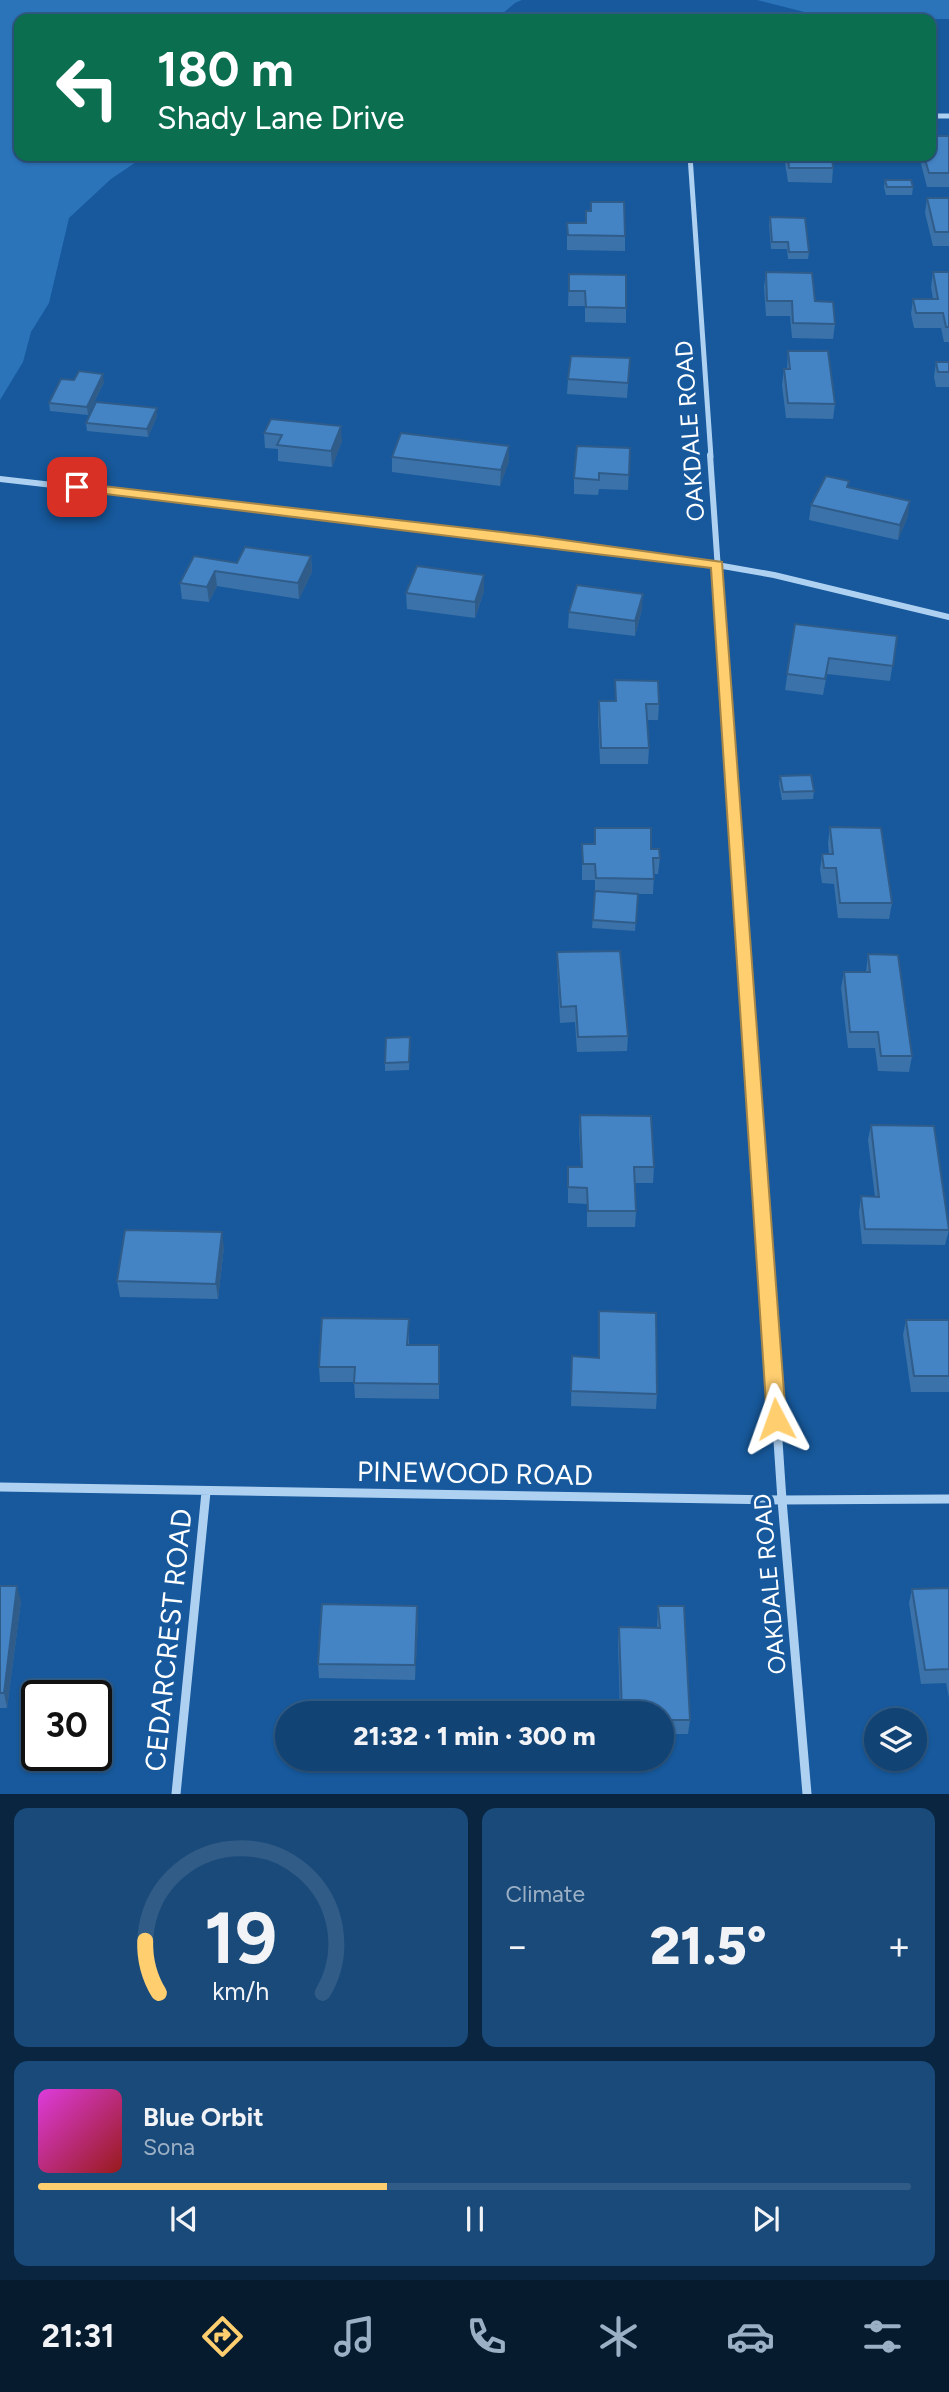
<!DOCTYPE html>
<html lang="en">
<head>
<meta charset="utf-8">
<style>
  body { margin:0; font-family:Figtree,sans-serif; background:#1a4a7a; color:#f1f3f6; height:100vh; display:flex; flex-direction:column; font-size:26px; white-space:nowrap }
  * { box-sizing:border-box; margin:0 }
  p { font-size:23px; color:#9cb0c5 }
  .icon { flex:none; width:38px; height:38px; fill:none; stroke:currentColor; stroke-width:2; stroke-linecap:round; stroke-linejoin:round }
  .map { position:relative; height:1794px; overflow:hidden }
  .panel { display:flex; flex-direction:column; gap:14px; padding:14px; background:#092540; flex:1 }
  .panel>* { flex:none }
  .banner { position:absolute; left:14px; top:14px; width:922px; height:147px; border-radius:14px; box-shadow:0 2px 5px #0004,0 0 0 2px #305c87; background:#0b6e4f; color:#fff; overflow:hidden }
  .fabs { position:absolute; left:864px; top:1708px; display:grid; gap:14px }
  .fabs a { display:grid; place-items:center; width:63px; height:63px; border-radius:50%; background:#114375; box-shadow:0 2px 5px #0004,0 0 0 2px #305c87; font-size:35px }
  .speed { position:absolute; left:21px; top:1680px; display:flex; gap:14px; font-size:35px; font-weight:700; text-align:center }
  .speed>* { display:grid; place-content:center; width:91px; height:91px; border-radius:50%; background:#114375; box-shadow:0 2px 5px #0004,0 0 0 2px #305c87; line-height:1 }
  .speed .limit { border:4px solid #111; border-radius:10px; background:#fff; color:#111 }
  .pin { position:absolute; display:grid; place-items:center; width:60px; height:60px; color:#fff; margin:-30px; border-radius:14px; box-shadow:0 4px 10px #0006 }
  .me { position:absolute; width:77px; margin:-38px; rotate:356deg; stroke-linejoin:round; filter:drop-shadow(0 0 5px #0008) }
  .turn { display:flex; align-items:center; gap:24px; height:147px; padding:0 28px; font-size:32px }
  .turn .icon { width:91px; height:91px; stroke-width:2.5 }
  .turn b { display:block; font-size:49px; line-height:60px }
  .big { font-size:52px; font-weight:800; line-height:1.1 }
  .panel .tile { flex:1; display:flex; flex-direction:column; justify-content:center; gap:10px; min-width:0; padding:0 24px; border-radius:14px; background:#1a4a7a }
  .panel .dial { align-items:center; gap:0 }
  .dial svg { height:182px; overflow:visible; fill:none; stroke:#305c87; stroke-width:7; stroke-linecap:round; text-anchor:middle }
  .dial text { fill:#f1f3f6; stroke:none }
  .song { display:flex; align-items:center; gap:21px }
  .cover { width:84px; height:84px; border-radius:10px; background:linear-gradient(135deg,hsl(300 70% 55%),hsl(0 70% 35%)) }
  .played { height:7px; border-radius:4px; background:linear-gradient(90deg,#ffce6f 40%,#305c87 40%) }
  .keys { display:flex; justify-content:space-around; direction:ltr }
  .heat { display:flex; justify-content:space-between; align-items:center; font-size:38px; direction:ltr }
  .panel .tiles { flex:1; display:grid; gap:14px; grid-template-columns:1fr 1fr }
  .tile:last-child { grid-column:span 2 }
  .trip { position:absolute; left:275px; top:1701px; width:399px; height:70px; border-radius:35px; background:#114375; box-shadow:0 2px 5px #0004,0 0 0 2px #305c87; font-weight:800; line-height:70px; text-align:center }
  .dock { display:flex; height:112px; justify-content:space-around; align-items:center; background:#071b2f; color:#9cb0c5 }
  .dock .icon { width:49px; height:49px }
  .dock .active { color:#ffce6f }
  .dock b { font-size:32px; color:#f1f3f6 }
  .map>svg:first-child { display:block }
</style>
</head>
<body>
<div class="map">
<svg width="949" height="1794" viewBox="0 0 949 1794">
  <rect width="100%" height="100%" fill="#17599c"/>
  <!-- green -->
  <path fill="#2b74ba" d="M0,0H522L515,3L496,19H19V156H145L111,179L69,218L49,303L31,332L23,362L0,400Z
    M757,0H949V19H832Z"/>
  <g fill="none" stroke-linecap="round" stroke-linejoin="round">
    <!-- minor-far2 -->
    <path stroke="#aed1f2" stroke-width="5" d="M931,116H949
      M690,156L711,457"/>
    <!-- minor-far1 -->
    <path stroke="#aed1f2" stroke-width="6" d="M710,455L751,1042
      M0,479L535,540L717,565L774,575L949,617"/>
    <!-- minor -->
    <path stroke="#aed1f2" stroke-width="9" d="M751,1040L782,1500L807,1794
      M0,1487L782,1500L949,1499
      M176,1794L206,1492"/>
  </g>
  <!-- wall -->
  <path fill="#3a72a9" d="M931,26L936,33L935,41H931Z
    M949,136V187H927L919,156H931Z
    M281,156H342L341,158L281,157Z
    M555,156H599V157Z
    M784,156H832L833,168L832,183L788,182Z
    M885,180L913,187L912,195H886L884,187Z
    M927,198H949V246H933L925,213Z
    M770,217L809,252L808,259H788L787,249H771L769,225Z
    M567,223H585L625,236V251L567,250Z
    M766,272L815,301L835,324L833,339L792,338L790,316H766L764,287Z
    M933,272H949V342H944L941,328H914L911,314L913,299H933L931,287Z
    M569,274L626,308V323L585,322V306H568Z
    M788,351L835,404L833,419L786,418L782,385L784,369H787Z
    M630,358L627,398L567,394L568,379Z
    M936,362H949V387H936L934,377Z
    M104,382L88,415L50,411L49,403Z
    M157,408V416L148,437L87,431L86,423Z
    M264,433L342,441L332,467L278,461V449L265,448Z
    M509,446V461L500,486L392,472V457Z
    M630,448L628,490L599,489L598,495L574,494V478Z
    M849,487L908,516L898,540L809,520L811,505Z
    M311,556L312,572L299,599L217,586L209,602L182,599L180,583L237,563Z
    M484,575V591L475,618L407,609L406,593Z
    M642,609L635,636L568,628L569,612Z
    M795,624L897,636L890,681L827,674L823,695L785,690Z
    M615,680L659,704L658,720H647L649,748L648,764H600L598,717L599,701H615Z
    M780,776L814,791L813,799L782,800L779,784Z
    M830,827L892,903L889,919L838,918L834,884L822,883L820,870L822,854H829L828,843Z
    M595,828L651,849L660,858L658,874H654L653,894H638L635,931L592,928L595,891V880H582V844H594Z
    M557,952L628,1036L627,1051L577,1052L575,1022L560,1023L557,967Z
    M868,954L912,1056L909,1072L878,1071L875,1048H848L841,988L844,972H866Z
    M410,1037L409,1070L385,1071V1063Z
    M580,1115L654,1167L653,1183H635L636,1211L635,1227H587V1204L568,1203V1167H581L579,1131Z
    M871,1125L949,1230L945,1245L862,1244L859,1212L861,1196L875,1197L868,1140Z
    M224,1247L218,1299L120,1297L117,1281Z
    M599,1311L657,1394L656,1409L571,1406L572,1356L598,1358Z
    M409,1319V1345H439V1399L355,1398L354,1382H320L319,1367Z
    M906,1320H949V1392H911L903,1335Z
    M0,1586L21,1601L7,1708H0Z
    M949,1588V1698L946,1683L921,1684L909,1603L912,1589Z
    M658,1606L690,1720L688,1734H662V1713H620L618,1642L619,1627L657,1628Z
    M418,1620L415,1680L319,1678L318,1664Z"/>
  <!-- shaded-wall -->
  <path fill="#305c8a" d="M103,374L104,382L88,415L87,407Z
    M157,408V416L148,437L147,429Z
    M341,426L342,441L332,467L331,451Z
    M509,446V461L500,486L501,470Z
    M910,501L908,516L898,540L900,525Z
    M311,556L312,572L299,599L298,583Z
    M215,571L217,586L209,602L207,587Z
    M484,575V591L475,618V602Z
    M643,594L642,609L635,636V621Z
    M222,1232L224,1247L218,1299L216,1284Z
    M17,1586L21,1601L7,1708L4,1693Z
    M417,1606L418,1620L415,1680V1665Z"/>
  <!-- building -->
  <path fill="#4484c5" stroke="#305c8a" stroke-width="2" d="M931,26H934L936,33H931Z
    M931,136H949V173H929L924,156H931Z
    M788,156H832L833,168H789Z
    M885,180H911L913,187H887Z
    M927,198H949V232H935Z
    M591,202H624L625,236L568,235L567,223H586V211H591Z
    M770,217L805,218L809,252H789L788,242H772Z
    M766,272L812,273L815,301L833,302L835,324L793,323L792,301H767Z
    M933,272H949V327H946L943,313H916L913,299H938Z
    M569,274L626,275V308L586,307L585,291H569Z
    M788,351H828L835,404L788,403L784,369H790Z
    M571,356L630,358L628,383L568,379Z
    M936,362H949V372H938Z
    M79,371L103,374L87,407L49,403L61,379L74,380Z
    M96,402L157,408L147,429L86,423Z
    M271,419L341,426L331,451L277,445L282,435L264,433Z
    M401,433L509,446L501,470L392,457Z
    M577,446L630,448L629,475L599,473V480L574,478Z
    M826,476L849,481L847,487L910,501L900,525L811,505Z
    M245,547L311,556L298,583L215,571L207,587L180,583L194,556L237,563Z
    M417,566L484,575L475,602L406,593Z
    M577,585L643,594L635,621L569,612Z
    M795,624L897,636L893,666L829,658L825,679L787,674Z
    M615,680L658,681L659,704H646L649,748H601L599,701H616Z
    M811,775L814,791L783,792L780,776Z
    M830,827L881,828L892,903H840L836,868H824L822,854H833Z
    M595,828H651V849H659L660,858H653L654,879L596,878L595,864H583L582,844H595Z
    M595,891L638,894L636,923L593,920Z
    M620,951L628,1036L578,1037L576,1006L561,1007L557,952Z
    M868,954L898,955L912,1056H881L878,1032H850L844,972H870Z
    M410,1037L409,1062L385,1063L386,1038Z
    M580,1115L651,1116L654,1167H634L636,1211H588L587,1188L568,1187V1167H582Z
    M871,1125L934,1126L949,1230L865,1229L861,1196L879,1197Z
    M125,1230L222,1232L216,1284L117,1281Z
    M599,1311L656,1313L657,1394L571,1391L572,1356L599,1358Z
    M322,1318L409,1319L407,1345H439V1384L354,1383L355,1367H319Z
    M906,1320H949V1376H914Z
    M0,1586H17L4,1693H0Z
    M949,1588V1669L925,1670L912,1589Z
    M322,1604L417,1606L415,1665L318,1664Z
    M658,1606H684L690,1720H662V1713H622L619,1627L660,1628Z"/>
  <!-- route -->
  <path fill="#ffce6f" stroke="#a68648" stroke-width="2" d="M77,483L535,536L722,562L786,1419L783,1425L776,1427L769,1425L767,1419L711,568L73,490L71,487Z"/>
  <g text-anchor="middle" stroke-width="7" stroke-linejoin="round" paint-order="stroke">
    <!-- street labels -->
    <g font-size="24" fill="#fff" stroke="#17599c">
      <text transform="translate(690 431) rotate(-94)" y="8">OAKDALE ROAD</text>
      <text transform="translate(770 1584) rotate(-95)" y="8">OAKDALE ROAD</text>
    </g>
    <!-- near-street labels -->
    <g font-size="28" fill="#fff" stroke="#17599c">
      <text transform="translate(475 1473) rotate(1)" y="10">PINEWOOD ROAD</text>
      <text transform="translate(168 1640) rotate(-84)" y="10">CEDARCREST ROAD</text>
    </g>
  </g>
</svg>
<div class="fabs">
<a><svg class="icon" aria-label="layers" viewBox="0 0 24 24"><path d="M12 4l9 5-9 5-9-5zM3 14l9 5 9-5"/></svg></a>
</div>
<div class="speed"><div class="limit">30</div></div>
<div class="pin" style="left:77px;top:487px;background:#d93025"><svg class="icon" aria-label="arrive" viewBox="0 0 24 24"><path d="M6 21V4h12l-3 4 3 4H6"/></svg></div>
<svg class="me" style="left:776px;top:1419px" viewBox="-20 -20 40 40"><path d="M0-17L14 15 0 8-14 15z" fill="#ffce6f" stroke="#fff" stroke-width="4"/></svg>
<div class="trip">21:32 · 1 min · 300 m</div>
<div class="banner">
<div class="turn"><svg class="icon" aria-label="left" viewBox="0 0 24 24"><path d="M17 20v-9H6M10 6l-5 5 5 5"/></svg><div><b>180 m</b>Shady Lane Drive</div></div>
</div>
</div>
<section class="panel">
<div class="tiles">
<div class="tile dial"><svg viewBox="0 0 100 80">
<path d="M14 69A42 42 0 1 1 86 69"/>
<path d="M14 69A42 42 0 0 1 8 46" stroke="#ffce6f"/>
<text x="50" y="56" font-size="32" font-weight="700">19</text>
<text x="50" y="72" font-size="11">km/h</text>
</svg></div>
<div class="tile"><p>Climate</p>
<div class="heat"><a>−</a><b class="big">21.5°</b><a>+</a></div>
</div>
<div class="tile">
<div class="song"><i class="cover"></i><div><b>Blue Orbit</b><p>Sona</p></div></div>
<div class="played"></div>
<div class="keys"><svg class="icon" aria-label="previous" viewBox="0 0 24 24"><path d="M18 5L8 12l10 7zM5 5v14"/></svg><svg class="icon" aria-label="pause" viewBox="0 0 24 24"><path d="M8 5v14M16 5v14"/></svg><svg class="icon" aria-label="next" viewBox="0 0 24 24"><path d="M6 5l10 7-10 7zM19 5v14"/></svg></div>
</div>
</div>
</section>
<nav class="dock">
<b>21:31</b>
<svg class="icon active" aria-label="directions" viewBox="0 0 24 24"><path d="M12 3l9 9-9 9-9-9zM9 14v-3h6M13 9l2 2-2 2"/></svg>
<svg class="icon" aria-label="music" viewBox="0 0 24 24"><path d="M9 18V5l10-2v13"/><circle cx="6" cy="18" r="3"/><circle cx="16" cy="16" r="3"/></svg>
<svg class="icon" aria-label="phone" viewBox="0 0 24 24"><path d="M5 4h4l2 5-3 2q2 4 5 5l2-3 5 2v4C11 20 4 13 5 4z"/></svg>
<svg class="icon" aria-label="climate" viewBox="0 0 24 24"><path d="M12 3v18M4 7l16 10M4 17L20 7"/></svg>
<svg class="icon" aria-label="car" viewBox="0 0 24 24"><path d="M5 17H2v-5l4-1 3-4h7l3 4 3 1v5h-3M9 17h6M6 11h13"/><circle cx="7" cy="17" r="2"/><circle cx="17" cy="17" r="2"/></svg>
<svg class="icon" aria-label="filters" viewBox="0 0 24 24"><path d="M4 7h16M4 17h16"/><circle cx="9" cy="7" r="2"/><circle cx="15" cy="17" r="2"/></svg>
</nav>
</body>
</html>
